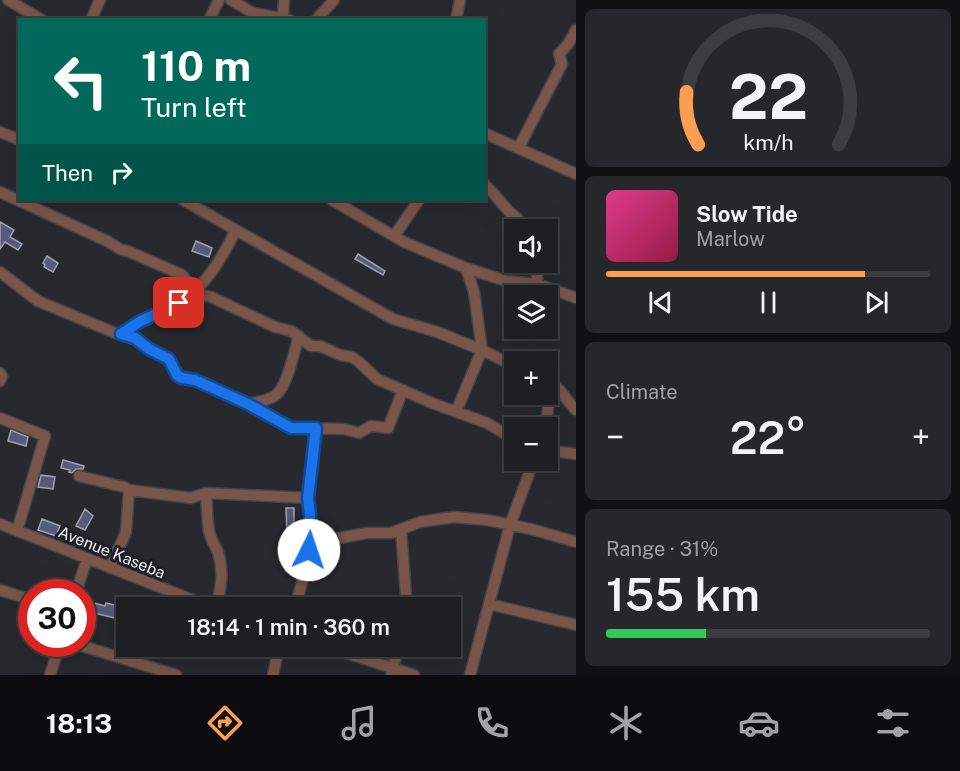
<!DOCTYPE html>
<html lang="en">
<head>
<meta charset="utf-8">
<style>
  body { margin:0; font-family:"Public Sans",sans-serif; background:#25272b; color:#f1f3f6; height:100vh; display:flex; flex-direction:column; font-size:22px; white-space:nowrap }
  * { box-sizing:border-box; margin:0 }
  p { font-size:20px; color:#a0a2a6 }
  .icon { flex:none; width:33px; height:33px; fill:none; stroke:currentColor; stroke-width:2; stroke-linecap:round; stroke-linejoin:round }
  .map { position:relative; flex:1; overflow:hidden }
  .details { display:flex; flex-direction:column; gap:9px; padding:9px; background:#101113; width:384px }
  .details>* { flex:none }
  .top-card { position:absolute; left:18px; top:18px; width:468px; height:183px; border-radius:0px; box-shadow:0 6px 24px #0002,0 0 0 2px #3b3d41; background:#00695c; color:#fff; overflow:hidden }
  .fabs { position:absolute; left:504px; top:219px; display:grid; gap:12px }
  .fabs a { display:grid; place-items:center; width:54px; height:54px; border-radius:0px; background:#1d1f23; box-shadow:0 6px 24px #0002,0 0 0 2px #3b3d41; font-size:30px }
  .speed { position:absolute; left:18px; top:579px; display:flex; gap:12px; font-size:30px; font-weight:700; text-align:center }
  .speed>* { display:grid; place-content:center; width:78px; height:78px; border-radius:50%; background:#1d1f23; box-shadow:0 6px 24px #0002,0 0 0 2px #3b3d41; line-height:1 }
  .speed .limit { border:9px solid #d22; background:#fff; color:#111 }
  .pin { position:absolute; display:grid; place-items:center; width:51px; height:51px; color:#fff; margin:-26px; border-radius:12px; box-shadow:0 3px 9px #0006 }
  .me { position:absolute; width:66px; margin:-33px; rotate:4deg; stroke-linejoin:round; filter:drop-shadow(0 0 4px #0008) }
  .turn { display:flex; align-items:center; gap:21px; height:126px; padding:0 24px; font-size:27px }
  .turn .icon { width:78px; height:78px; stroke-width:2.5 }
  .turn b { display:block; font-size:42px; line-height:51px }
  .then { display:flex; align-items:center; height:57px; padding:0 24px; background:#0003; gap:12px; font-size:22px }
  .big { font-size:45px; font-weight:600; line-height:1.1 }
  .details .card { flex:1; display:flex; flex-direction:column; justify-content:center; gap:9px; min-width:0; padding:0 21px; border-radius:9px; background:#25272b }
  .details .dial { align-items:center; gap:0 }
  .dial svg { height:156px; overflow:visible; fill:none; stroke:#3b3d41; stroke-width:7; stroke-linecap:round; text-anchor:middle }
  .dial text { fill:#f1f3f6; stroke:none }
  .song { display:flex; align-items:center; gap:18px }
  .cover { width:72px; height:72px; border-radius:9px; background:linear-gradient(135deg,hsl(330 70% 55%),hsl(340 70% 35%)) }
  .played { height:6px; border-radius:3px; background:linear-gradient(90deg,#fc9e52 80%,#3b3d41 80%) }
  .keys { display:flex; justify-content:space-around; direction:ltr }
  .heat { display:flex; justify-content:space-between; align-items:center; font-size:33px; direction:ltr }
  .charge { height:9px; border-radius:4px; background:linear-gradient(90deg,#34c759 31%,#3b3d41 0) }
  .trip { position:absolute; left:116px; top:597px; width:345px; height:60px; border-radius:0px; background:#1d1f23; box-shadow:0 6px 24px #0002,0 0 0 2px #3b3d41; font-weight:600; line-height:60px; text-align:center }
  .tab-bar { display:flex; height:96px; justify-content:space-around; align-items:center; background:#0c0c0e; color:#a0a2a6 }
  .tab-bar .icon { width:42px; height:42px }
  .tab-bar .selected { color:#fc9e52 }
  .tab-bar b { font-size:27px; color:#f1f3f6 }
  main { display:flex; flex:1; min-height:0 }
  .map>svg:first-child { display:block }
</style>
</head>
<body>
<main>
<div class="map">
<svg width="576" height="675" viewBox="0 0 576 675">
  <rect width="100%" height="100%" fill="#27292f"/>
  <!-- building -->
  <path fill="#565b7d" stroke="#9fa1aa" stroke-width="1.5" d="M0,222L14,230L10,237L22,244L18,250L5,242L0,249Z
    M196,241L212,248L209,257L192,251Z
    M358,254L385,271L383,275L355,259Z
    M47,256L58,263L53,272L44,267L45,265L43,263Z
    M11,430L28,437L26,446L8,441Z
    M63,460L84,466L83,469H76L72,473L69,472L70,470L61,468Z
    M41,475L55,477L53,489L38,487Z
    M286,508H294V534H287Z
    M85,509L93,516L85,530L76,526Z
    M42,519L60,526L56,536L38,530Z
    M90,602L105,606L106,603L118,606L115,618L94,613L90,626L84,624Z"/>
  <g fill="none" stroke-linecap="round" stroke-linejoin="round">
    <!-- minor casing -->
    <g stroke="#43454b" stroke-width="13">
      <path id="minor" d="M8,0L42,20
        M231,0L253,13L290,20
        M283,17L284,0
        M91,20L100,0
        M209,20L219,0
        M316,20L334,0
        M456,20L460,0
        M0,132L20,140
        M484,133L576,174
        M519,147L562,64L559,54L568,44L576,30
        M484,184C493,192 498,199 505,207C514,218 518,215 525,230
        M0,192L107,241L120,249L130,252L182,275L198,294L211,297L275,327L291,331L311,346H320L340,355L352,357L359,362L377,379L432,403L487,423L514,439
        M183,200L393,319L437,332L482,350L514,366
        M332,200L404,242L466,268L506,281L538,284L576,298
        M394,236L419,200
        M535,262L538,284
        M0,272L38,301L115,333C125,334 131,326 140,322C152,315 166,310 178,303C207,286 221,259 236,230
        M121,334C139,339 152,351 169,359L174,371L182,378L195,380L248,404L291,428L344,429L359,433L371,426L388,428L403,390
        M0,373L2,376L0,381
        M548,381C561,387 566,401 576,410
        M248,404C257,402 268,401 276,395C288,385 294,351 299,336
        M456,412L482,350L474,292L466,268
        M0,418L45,436L17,531
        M545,428L552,383
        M548,450L576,454
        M79,476L124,487L129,490L191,498L206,493L308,498
        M206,493C207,505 207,520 209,531C210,538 215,545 218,552C224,571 221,589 216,608
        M0,524L213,608
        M401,530L407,608
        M313,543L308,498L316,428
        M283,550L310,546
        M110,568L126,532L129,490
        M0,590L32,600
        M76,592L87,559
        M489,604L576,625
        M295,608L305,571L310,546L313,543L367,533H391L420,522L454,517L487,520L531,529L576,542
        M76,644L176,675
        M325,646L414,675
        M50,675L60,644
        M273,675L279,646
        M391,675L399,646
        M470,675L510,525L534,460"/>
    </g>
    <!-- minor -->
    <use href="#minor" stroke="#79554a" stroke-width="10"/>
  </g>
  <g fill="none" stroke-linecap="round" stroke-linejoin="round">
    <!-- route casing -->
    <g stroke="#114b97" stroke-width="15">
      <path id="route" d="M179,303L139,322L121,334L135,338L149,349L169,359L177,375L182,378L195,380L248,404L291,428H316L308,498L313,543L310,546L309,550"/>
    </g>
    <!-- route -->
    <use href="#route" stroke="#1a73e8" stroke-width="10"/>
  </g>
  <g text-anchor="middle" stroke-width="6" stroke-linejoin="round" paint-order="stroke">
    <!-- street labels -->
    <g font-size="16" fill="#eff0f4" stroke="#1e1f26">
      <text transform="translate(112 552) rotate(22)" y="6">Avenue Kaseba</text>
    </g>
  </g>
</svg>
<div class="fabs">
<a><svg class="icon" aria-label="sound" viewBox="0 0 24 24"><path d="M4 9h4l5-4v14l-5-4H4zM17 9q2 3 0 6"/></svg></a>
<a><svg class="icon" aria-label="layers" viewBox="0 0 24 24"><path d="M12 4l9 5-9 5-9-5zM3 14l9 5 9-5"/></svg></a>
<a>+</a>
<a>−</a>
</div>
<div class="speed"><div class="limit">30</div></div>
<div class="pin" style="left:179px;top:303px;background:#d93025"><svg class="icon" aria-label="arrive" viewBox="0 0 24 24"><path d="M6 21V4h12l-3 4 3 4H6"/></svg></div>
<svg class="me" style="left:309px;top:550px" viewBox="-20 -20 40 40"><circle r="19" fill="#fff"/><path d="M0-13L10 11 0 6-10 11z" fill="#1a73e8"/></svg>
<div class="trip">18:14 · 1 min · 360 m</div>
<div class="top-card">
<div class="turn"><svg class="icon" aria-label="left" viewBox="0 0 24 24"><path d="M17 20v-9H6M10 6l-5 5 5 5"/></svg><div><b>110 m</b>Turn left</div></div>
<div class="then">Then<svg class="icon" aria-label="right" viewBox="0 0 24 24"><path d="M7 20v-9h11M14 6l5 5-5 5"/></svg></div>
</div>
</div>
<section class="details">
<div class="card dial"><svg viewBox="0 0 100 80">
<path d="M14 69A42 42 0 1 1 86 69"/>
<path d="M14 69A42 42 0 0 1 8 42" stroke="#fc9e52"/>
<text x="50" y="56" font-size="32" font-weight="700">22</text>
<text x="50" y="72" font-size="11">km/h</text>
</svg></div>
<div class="card">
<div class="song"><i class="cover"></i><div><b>Slow Tide</b><p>Marlow</p></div></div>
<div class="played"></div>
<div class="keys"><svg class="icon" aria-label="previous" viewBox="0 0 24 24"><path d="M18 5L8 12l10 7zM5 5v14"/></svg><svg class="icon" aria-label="pause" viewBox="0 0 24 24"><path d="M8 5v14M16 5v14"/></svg><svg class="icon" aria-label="next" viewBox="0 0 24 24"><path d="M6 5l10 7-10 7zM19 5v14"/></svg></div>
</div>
<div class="card"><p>Climate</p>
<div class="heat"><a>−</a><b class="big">22°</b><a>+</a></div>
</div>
<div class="card"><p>Range · 31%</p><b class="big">155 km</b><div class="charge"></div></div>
</section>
</main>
<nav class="tab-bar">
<b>18:13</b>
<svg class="icon selected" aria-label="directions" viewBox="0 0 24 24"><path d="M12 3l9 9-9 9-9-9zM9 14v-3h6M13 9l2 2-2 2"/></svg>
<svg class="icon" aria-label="music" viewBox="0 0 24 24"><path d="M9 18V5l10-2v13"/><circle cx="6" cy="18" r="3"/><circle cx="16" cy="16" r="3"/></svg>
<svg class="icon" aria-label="phone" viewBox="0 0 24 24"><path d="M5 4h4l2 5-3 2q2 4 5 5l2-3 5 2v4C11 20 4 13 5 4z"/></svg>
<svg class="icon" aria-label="climate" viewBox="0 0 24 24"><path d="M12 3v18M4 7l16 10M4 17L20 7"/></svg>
<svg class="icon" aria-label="car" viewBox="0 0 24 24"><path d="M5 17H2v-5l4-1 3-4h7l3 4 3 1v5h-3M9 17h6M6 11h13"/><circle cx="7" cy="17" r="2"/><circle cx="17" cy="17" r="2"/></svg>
<svg class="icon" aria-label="filters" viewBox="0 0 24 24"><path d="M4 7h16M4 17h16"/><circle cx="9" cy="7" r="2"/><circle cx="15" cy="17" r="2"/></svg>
</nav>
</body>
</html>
